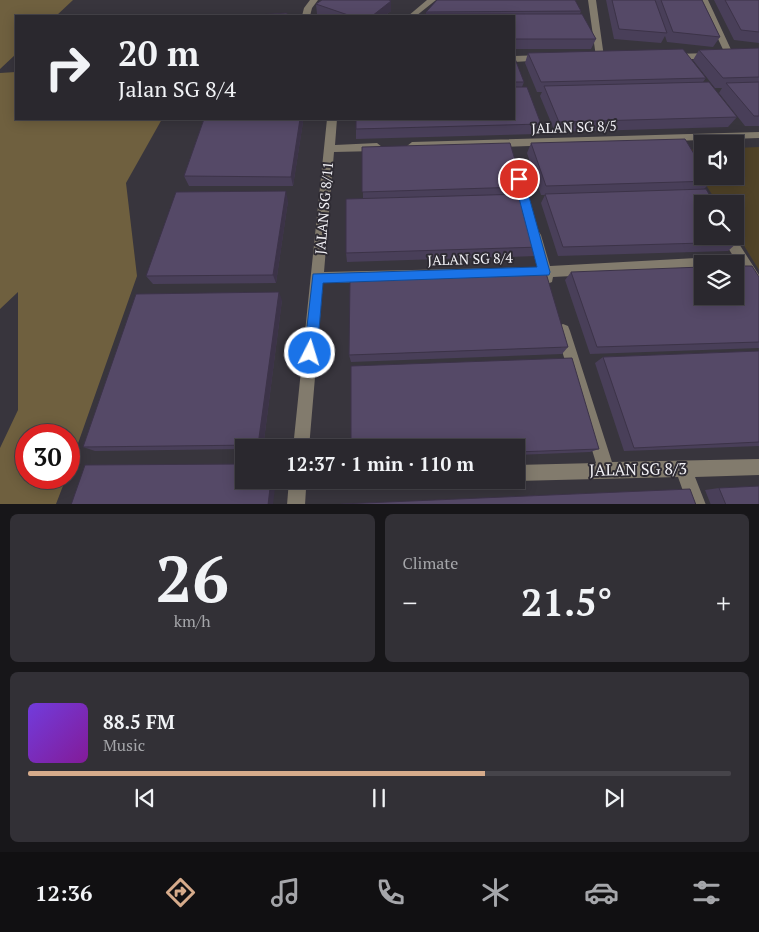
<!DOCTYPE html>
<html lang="en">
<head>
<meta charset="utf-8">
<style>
  body { margin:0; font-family:"PT Serif",serif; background:#323036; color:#f1f3f6; height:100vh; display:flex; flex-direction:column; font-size:19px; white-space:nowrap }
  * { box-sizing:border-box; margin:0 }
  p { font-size:16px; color:#a5a6aa }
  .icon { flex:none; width:28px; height:28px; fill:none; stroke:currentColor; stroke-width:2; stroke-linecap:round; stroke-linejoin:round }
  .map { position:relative; height:504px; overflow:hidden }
  .side { display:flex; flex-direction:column; gap:10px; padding:10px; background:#171619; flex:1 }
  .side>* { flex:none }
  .banner { position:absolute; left:15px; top:15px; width:500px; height:105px; border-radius:0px; box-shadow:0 2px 12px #0003,0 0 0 1px #46444a; background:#2a282e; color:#f1f3f6; overflow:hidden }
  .fabs { position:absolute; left:694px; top:135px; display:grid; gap:10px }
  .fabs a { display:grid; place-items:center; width:50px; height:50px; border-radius:0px; background:#2a282e; box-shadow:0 2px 12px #0003,0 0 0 1px #46444a; font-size:25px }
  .speed { position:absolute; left:15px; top:424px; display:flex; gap:10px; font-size:25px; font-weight:700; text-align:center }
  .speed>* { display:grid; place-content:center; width:65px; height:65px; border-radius:50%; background:#2a282e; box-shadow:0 2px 12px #0003,0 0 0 1px #46444a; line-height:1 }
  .speed .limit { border:8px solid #d22; background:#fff; color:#111 }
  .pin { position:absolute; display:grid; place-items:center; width:42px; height:42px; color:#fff; margin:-21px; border:2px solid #fff; border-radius:50%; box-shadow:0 1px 5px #0007 }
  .me { position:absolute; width:55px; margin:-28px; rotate:5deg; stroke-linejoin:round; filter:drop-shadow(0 0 4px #0008) }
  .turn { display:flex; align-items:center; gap:18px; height:105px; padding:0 20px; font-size:22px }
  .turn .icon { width:65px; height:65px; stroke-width:2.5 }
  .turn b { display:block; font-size:35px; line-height:42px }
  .big { font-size:38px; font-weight:600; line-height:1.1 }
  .side .widget { flex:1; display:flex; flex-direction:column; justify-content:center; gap:8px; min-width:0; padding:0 18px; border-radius:8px; background:#323036 }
  .side .dial { align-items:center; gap:0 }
  .dial b { font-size:65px; line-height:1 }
  .song { display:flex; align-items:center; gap:15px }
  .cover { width:60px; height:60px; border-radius:8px; background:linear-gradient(135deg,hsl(260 70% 55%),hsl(290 70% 35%)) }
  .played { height:5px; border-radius:2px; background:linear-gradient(90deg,#d6ab8b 65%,#46444a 65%) }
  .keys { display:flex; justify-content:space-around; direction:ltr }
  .heat { display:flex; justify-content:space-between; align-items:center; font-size:28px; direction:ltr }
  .side .tiles { flex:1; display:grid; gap:10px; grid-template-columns:1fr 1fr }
  .widget:last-child { grid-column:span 2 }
  .trip { position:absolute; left:235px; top:439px; width:290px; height:50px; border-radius:0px; background:#2a282e; box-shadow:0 2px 12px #0003,0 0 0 1px #46444a; font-weight:600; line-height:50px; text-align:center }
  .menu { display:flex; height:80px; justify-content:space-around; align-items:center; background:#111012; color:#a5a6aa }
  .menu .icon { width:35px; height:35px }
  .menu .selected { color:#d6ab8b }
  .menu b { font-size:22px; color:#f1f3f6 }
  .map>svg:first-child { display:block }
</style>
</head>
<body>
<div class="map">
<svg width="759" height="505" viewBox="0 0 759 505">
  <rect width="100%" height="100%" fill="#38353d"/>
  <!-- green -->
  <path fill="#504328" d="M759,147V270L735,231V204H718L684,150L702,149V176H735V148Z"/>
  <!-- forest -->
  <path fill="#6f603f" d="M0,0H73L56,16H16V54L0,69Z
    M16,72V119H162L126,183L137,276L69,469V435H26V478H66L56,504H0V448L18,410V292L0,309V73Z"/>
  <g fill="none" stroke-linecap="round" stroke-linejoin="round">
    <!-- minor -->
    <path fill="#827b6d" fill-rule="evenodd" d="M310,0H318L312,8L310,16H302L304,8Z
      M427,0H436L416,16H408Z
      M588,0H596L604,57L600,60L596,57Z
      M700,0H708L734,56L733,58L726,56Z
      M712,53L715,54V58L672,60L668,57L672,54Z
      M544,55L548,58L547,60L514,62V56Z
      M327,119H337L335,145L377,143L382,147L377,151L334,152L324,272L537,267L529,235L531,232H539L541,235L550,266L733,256L721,236H734L759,275V292L754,290L740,267H735V264H702V269L553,277L552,282L547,284L542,282L540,278L323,283L309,448H293Z
      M759,132V138L412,150L407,146L412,142Z
      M563,324L568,326L570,331L612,462L759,459V475L695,477L706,505H688L678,477L516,481L512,480H516V465L596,463L556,331L558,326Z
      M289,480H332L329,486L323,489H306L305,505H287Z"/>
  </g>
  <!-- wall -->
  <path fill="#493f59" d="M606,0H702L720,37L713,47L667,42L665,36L661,43L614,39Z
    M714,0H759V43L734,40Z
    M391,1V11L384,16H322L317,14L316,4Z
    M581,11L580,14L596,39L591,49H514V16H424V14H426V12Z
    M759,48V126H745L719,93L722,88H715L693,60L699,50Z
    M528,53L706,78L703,82L737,117L728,127L555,132L540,96L542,92H537L525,63Z
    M514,56L524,82L522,87L541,124L537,134L356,139V129L514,119Z
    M204,119H302L303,122L293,186H189L184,176Z
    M531,143L712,181L704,189L738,242L728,251L558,256L541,203L545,195H541L527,153Z
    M362,147L523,187L520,194L541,247L536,256L347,262L346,253L363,198Z
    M288,201L276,283L153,284L146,276Z
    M571,272L759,277V348L590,354L565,280Z
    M282,300L263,448H244V449L95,451L83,447Z
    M568,347L562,354L351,362L349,355Z
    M759,351V446L624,451L595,363L603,357Z
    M516,448L599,449L590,452L516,455Z
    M719,488L759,505H711L705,490Z"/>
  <!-- shaded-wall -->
  <path fill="#3c3348" d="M391,1V11L384,16H372Z
    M300,119H302L303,122L293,186L291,177Z
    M286,191L288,201L276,283L273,275Z
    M279,292L282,300L263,448H262L258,445Z
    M271,480H276L273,505H268Z"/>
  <!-- building -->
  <path fill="#554967" stroke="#3c3348" d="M322,0H389L391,1L372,16H351L316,4Z
    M437,0H575L581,11L426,12Z
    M612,0H655L667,33L619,29Z
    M661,0H702L720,37L673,32Z
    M725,0H759V32L741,30Z
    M287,13V16H241H242Z
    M424,14H582L596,39H514V16H424Z
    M759,48V77L723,78L699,50Z
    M683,49L706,78L541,82L528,53Z
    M514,56L524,82H514Z
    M709,82L737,117L559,122L544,86Z
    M759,82V116H754L726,83Z
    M514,87H527L541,124L356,129V119H514Z
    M204,119H300L291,177L184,176Z
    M685,139L702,167V176H709L712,181L546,186L531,143Z
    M510,143L523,187L362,192V147Z
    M706,189L715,204H702V236H735L738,242L563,247L545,194Z
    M286,191L273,275L146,276L176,192Z
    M524,194L541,247L346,253V199Z
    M735,266H752L759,277V342L597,347L571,272L702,267V296H735Z
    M546,273L568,347L349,355L350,280Z
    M279,292L258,445L83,447L136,294Z
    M759,351V442L634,448L603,357Z
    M572,358L599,449L516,452V448H351V366Z
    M244,464V480H271L268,505H71L85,465Z
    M759,486V505H726L719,488Z
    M690,489L696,505H341V504Z"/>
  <!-- route -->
  <path fill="#1a73e8" stroke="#114b97" d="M519,176L524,179L550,272L549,275L323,283L317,353L315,358L310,359L305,358L304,353L313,274L537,267L514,179Z"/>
  <g text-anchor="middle" stroke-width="4" stroke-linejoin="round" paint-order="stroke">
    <!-- street labels -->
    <g font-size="14" fill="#f4f3f8" stroke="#2e2b33">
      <text transform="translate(574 127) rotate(-2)" y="5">JALAN SG 8/5</text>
      <text transform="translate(324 208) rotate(-85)" y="5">JALAN SG 8/11</text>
      <text transform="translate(470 259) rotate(-2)" y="5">JALAN SG 8/4</text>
    </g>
    <!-- near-street labels -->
    <g font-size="16" fill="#f4f3f8" stroke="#2e2b33">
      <text transform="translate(638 469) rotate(-1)" y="6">JALAN SG 8/3</text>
    </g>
  </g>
</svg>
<div class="fabs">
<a><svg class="icon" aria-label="sound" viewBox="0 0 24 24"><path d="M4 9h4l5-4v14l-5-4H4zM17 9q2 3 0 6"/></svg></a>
<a><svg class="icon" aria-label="search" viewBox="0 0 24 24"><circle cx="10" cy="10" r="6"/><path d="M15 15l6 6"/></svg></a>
<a><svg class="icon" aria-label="layers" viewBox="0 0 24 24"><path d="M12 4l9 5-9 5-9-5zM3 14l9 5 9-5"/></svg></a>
</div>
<div class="speed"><div class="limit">30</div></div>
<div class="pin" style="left:519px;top:179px;background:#d93025"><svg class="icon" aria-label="arrive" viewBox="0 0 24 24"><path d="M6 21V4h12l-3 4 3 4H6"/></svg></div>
<svg class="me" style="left:310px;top:353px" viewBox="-20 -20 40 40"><circle r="17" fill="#1a73e8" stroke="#fff" stroke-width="3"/><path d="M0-11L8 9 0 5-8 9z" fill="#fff"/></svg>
<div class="trip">12:37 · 1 min · 110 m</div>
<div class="banner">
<div class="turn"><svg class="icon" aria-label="right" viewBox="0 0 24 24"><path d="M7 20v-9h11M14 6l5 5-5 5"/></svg><div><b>20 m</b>Jalan SG 8/4</div></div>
</div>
</div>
<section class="side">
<div class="tiles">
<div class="widget dial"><b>26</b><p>km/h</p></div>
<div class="widget"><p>Climate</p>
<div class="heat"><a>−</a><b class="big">21.5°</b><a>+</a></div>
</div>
<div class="widget">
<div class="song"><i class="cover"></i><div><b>88.5 FM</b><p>Music</p></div></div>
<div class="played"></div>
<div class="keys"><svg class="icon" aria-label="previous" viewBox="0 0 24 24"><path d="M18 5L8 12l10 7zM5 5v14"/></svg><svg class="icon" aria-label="pause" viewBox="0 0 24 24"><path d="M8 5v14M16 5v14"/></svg><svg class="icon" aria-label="next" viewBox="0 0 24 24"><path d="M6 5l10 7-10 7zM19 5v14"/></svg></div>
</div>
</div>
</section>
<nav class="menu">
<b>12:36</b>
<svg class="icon selected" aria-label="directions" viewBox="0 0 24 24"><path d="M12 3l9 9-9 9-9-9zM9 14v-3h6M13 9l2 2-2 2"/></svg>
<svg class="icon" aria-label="music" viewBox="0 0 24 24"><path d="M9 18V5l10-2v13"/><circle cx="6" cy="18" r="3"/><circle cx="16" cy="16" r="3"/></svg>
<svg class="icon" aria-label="phone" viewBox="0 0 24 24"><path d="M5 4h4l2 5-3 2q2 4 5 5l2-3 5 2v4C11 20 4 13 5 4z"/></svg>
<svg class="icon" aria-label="climate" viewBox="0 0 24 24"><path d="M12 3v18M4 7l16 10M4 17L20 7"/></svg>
<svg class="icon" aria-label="car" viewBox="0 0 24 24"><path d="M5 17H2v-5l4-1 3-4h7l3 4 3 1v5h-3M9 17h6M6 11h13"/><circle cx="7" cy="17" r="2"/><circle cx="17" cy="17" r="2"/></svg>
<svg class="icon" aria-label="filters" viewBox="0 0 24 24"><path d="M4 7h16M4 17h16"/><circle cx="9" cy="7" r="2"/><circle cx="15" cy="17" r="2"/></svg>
</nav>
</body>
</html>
